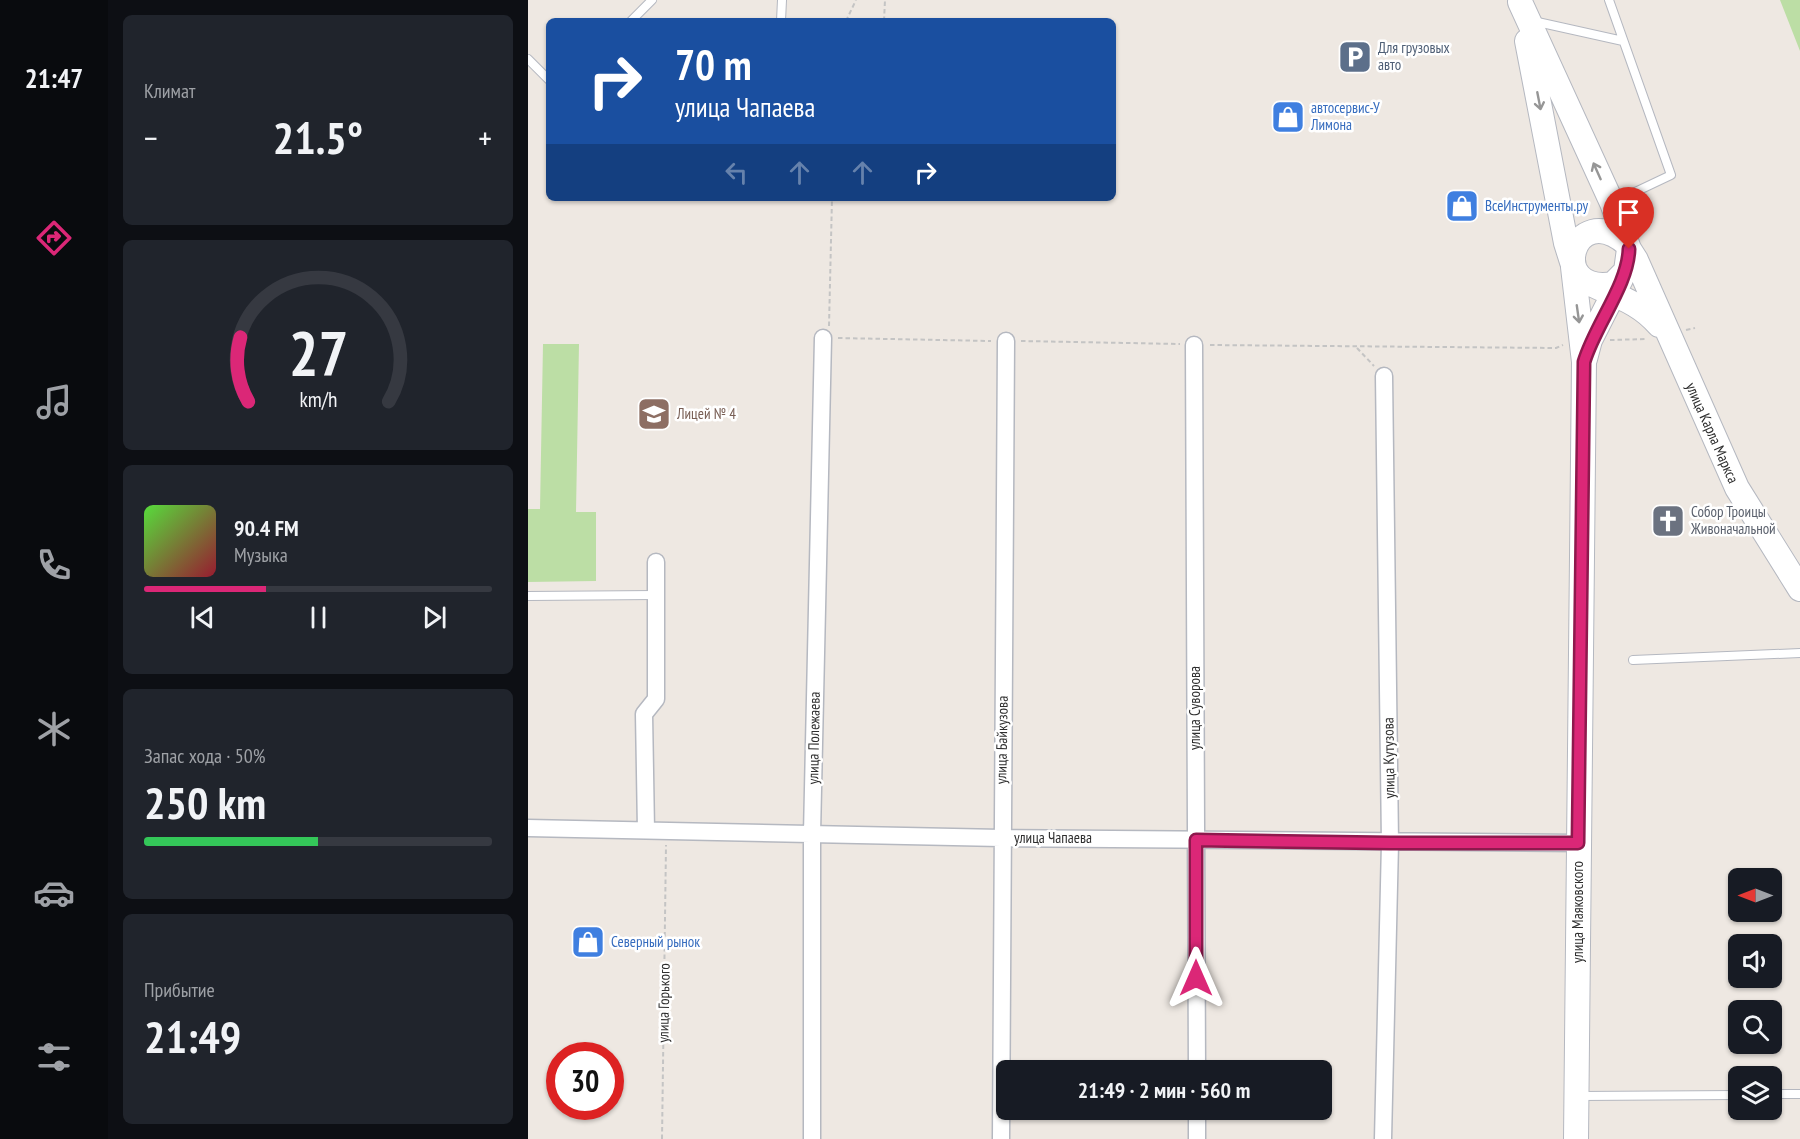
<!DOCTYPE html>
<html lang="ru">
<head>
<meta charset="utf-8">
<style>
  body { margin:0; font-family:"PT Sans Narrow",sans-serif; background:#20242c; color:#f1f3f6; height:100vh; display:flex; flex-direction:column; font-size:22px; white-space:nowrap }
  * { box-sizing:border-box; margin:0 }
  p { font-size:20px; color:#9ea1a6 }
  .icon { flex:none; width:33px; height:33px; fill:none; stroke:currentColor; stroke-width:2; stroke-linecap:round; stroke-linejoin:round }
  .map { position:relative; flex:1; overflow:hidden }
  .panel { display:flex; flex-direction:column; gap:15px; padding:15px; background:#0d0f14; width:420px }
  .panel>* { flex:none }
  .top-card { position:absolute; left:18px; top:18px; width:570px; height:183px; border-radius:9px; box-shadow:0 2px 4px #0004; background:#1a4fa0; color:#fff; overflow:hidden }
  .needle { width:39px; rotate:270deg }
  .controls { position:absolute; left:1200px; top:868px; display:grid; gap:12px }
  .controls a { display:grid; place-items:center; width:54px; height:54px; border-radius:9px; background:#171b24; box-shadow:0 2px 4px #0004; font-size:30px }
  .speed { position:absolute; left:18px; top:1042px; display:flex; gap:12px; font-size:30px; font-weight:700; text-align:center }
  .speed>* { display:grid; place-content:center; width:78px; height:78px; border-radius:50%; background:#171b24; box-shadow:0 2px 4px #0004; line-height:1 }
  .speed .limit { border:9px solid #d22; background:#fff; color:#111 }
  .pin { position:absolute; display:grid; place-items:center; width:51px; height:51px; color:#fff; margin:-62px -26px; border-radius:50% 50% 50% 0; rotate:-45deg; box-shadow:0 0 6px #0007 }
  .pin .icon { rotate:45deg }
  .me { position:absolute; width:66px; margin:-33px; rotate:0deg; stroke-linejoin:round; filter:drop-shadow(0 0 4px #0008) }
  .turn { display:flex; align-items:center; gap:21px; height:126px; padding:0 30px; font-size:27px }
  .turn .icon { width:78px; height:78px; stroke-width:2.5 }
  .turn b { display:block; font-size:42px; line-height:51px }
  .lanes { display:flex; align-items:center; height:57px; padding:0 30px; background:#0003; justify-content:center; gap:30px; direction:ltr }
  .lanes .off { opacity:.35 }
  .big { font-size:45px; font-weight:800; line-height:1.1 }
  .panel .widget { flex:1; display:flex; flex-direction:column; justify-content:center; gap:9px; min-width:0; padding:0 21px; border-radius:9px; background:#20242c }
  .panel .dial { align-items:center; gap:0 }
  .dial svg { height:156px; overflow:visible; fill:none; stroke:#363941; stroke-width:7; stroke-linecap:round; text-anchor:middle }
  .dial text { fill:#f1f3f6; stroke:none }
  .song { display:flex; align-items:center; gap:18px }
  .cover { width:72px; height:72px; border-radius:9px; background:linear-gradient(135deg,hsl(110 70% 55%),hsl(350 70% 35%)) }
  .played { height:6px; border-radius:3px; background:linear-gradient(90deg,#db2777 35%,#363941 35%) }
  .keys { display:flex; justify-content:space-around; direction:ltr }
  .heat { display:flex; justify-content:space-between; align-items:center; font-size:33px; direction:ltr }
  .charge { height:9px; border-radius:4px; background:linear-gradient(90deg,#34c759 50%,#363941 0) }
  .trip { position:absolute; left:468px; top:1060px; width:336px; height:60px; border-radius:9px; background:#171b24; box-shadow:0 2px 4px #0004; font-weight:800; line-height:60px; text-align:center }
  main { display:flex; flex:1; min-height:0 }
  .menu { display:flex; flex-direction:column; width:108px; justify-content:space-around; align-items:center; background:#090b0e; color:#9ea1a6 }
  .menu .icon { width:42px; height:42px }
  .menu .active { color:#db2777 }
  .menu b { font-size:27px; color:#f1f3f6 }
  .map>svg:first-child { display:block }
</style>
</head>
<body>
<main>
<nav class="menu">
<b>21:47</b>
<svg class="icon active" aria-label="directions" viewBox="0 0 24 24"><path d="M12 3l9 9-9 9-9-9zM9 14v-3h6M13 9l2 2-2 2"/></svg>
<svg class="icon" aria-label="music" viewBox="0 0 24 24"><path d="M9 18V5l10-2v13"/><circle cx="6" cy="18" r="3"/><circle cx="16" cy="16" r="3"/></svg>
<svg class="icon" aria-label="phone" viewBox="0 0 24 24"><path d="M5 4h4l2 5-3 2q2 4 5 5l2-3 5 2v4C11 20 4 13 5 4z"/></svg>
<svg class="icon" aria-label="climate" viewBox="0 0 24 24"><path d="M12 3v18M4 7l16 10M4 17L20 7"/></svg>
<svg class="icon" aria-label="car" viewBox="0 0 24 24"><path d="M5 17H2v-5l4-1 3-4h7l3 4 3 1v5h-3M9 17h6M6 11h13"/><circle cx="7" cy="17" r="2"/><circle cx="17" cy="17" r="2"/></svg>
<svg class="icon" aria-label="filters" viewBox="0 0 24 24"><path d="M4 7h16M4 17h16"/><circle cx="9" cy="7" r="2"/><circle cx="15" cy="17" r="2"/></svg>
</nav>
<section class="panel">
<div class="widget"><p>Климат</p>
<div class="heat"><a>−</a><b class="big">21.5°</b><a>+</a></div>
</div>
<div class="widget dial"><svg viewBox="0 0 100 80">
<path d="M14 69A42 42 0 1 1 86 69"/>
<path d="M14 69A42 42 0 0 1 10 36" stroke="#db2777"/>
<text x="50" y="56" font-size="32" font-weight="700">27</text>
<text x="50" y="72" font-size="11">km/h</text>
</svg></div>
<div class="widget">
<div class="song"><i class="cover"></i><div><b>90.4 FM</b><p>Музыка</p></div></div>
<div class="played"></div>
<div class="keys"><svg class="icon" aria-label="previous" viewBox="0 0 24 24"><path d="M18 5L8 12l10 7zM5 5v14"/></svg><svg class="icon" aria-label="pause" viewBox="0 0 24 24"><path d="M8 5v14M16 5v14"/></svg><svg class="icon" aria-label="next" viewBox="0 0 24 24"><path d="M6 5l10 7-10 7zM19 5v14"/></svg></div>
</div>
<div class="widget"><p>Запас хода · 50%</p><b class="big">250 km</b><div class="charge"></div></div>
<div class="widget"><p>Прибытие</p><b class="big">21:49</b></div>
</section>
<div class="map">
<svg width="1272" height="1139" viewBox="0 0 1272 1139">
  <rect width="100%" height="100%" fill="#eee8e2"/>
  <!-- green -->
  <path fill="#bcdea5" d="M1252,0H1272V51Z
    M15,344H51L48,512H68V581L0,582V509H12Z"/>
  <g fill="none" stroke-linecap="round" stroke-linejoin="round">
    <!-- lane casing -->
    <g stroke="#b5b8c0" stroke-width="10">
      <path id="lane" d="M1081,0L1143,175L1086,202
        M103,21L124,0
        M253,21L254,0
        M1005,21L1095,41
        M0,59L21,80
        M0,596L128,595
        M1105,660L1272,653
        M1244,1094H1272
        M1052,1096L1210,1095"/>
    </g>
    <!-- street casing -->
    <g stroke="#b5b8c0" stroke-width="19">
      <path id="street" d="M666,345L669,1071
        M0,828L473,838L1050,843
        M118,830L116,714L128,699V562
        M669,1110V1139
        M284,1139V834L295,338
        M473,1139L478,341
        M855,1139L862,843L856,376"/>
    </g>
    <!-- secondary casing -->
    <g stroke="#b5b8c0" stroke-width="26">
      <path id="secondary" d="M992,2L1084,203L1101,249L1098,271L1085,284C1018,295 1044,197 1099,244
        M999,41L1038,243L1044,262
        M1101,249L1108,260L1209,488L1272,589
        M1045,267L1056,362L1048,1139
        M1065,285C1091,297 1112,303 1131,325
        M1057,359L1062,340L1093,279"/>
    </g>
    <!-- path -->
    <path stroke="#c4c4c4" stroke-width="2" stroke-dasharray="4.5 3" stroke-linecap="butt" d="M318,21L328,0
      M356,21L357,0
      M301,326L304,198
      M1158,330L1167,328
      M310,338L463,341
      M1082,340L1119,339
      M493,341L652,344
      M682,345L1028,348L1035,345
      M829,348L846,366
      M134,1139L138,845"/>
    <!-- lane -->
    <use href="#lane" stroke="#fff" stroke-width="8"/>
    <!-- street -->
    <use href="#street" stroke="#fff" stroke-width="16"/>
    <!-- secondary -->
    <use href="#secondary" stroke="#fff" stroke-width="24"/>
  </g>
  <!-- one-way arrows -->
  <defs><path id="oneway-shaft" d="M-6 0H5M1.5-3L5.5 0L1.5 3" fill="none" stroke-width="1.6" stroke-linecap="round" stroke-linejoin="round" transform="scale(1.5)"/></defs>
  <g stroke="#969696">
    <use href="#oneway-shaft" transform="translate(1011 101) rotate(79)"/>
    <use href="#oneway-shaft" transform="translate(1069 171) rotate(-114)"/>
    <use href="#oneway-shaft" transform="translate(1050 314) rotate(82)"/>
  </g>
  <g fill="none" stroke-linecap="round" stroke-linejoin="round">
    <!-- route casing -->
    <g stroke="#8e194d" stroke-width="15">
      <path id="route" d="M668,978V840L862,843H1050L1056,362C1067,325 1100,285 1101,249"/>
    </g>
    <!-- route -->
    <use href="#route" stroke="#db2777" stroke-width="10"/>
  </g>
  <!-- icons -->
  <defs>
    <g id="parking-square" transform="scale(1.725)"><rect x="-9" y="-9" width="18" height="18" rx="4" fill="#5c6f8a" stroke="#fff"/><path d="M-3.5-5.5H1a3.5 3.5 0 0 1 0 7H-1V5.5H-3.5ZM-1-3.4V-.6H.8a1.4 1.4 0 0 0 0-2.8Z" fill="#fff"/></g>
    <g id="shop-square" transform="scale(1.725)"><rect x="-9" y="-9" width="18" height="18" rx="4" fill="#3f7fe0" stroke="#fff"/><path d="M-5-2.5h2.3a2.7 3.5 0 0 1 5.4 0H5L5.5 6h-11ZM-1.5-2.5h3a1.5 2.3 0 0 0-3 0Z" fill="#fff"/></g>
    <g id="school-square" transform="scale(1.725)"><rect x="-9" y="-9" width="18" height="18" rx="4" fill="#8d6e63" stroke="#fff"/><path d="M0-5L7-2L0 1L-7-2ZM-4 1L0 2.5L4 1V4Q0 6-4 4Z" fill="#fff"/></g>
    <g id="church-square" transform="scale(1.725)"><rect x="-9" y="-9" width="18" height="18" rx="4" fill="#6b7280" stroke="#fff"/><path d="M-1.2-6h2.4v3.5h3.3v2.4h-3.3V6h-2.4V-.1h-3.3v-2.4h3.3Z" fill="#fff"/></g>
  </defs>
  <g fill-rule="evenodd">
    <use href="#parking-square" x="827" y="57"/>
    <use href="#shop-square" x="760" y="117"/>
    <use href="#shop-square" x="934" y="206"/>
    <use href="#school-square" x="126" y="414"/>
    <use href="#church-square" x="1140" y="521"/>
    <use href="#shop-square" x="60" y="942"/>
  </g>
  <g text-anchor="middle" stroke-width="5" stroke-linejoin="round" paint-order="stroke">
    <!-- service labels -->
    <g font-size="15" fill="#4e5e75" stroke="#fff" text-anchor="start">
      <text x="850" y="53">Для грузовых<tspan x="850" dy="17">авто</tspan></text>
    </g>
    <!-- shop labels -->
    <g font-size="15" fill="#366cbe" stroke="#fff" text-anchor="start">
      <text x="783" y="113">автосервис-У<tspan x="783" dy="17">Лимона</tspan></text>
      <text x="957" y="211">ВсеИнструменты.ру</text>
      <text x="83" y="947">Северный рынок</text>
    </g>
    <!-- education labels -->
    <g font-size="15" fill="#785e54" stroke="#fff" text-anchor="start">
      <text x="149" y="419">Лицей № 4</text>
    </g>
    <!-- street labels -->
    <g font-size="15" fill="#2e2e2e" stroke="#fff">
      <text transform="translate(1184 433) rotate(66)" y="5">улица Карла Маркса</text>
      <text transform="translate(667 708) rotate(-90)" y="5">улица Суворова</text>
      <text transform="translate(286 738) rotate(-89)" y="5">улица Полежаева</text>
      <text transform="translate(474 740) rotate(-89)" y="5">улица Байкузова</text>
      <text transform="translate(861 758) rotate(-91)" y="5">улица Кутузова</text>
      <text x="525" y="843">улица Чапаева</text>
      <text transform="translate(1050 912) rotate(-90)" y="5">улица Маяковского</text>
      <text transform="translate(136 1003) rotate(-89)" y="5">улица Горького</text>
    </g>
    <!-- worship labels -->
    <g font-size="15" fill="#5b616d" stroke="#fff" text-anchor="start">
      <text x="1163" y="517">Собор Троицы<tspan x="1163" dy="17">Живоначальной</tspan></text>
    </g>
  </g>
</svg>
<div class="controls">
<a><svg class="needle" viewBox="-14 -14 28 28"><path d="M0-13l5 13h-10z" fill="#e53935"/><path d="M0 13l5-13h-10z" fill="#9ea1a6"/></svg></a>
<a><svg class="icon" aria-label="sound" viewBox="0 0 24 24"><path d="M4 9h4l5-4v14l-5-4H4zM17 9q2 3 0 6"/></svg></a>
<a><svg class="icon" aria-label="search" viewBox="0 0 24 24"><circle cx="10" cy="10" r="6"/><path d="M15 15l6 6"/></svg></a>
<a><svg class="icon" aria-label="layers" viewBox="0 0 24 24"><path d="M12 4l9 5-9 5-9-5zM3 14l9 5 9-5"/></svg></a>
</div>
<div class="speed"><div class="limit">30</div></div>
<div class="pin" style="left:1101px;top:249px;background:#d93025"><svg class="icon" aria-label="arrive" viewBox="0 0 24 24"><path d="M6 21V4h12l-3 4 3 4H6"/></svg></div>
<svg class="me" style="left:668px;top:978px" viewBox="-20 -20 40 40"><path d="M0-17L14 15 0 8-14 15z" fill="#db2777" stroke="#fff" stroke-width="4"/></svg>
<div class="trip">21:49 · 2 мин · 560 m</div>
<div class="top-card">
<div class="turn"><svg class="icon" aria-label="right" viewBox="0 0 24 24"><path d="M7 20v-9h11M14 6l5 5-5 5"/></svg><div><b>70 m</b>улица Чапаева</div></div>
<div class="lanes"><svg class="icon off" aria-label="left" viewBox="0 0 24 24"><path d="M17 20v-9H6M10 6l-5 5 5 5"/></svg><svg class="icon off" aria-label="ahead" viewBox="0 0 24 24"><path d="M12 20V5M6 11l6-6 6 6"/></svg><svg class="icon off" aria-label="ahead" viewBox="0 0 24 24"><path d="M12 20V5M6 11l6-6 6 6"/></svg><svg class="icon" aria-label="right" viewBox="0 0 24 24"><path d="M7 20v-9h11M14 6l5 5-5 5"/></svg></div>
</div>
</div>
</main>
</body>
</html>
